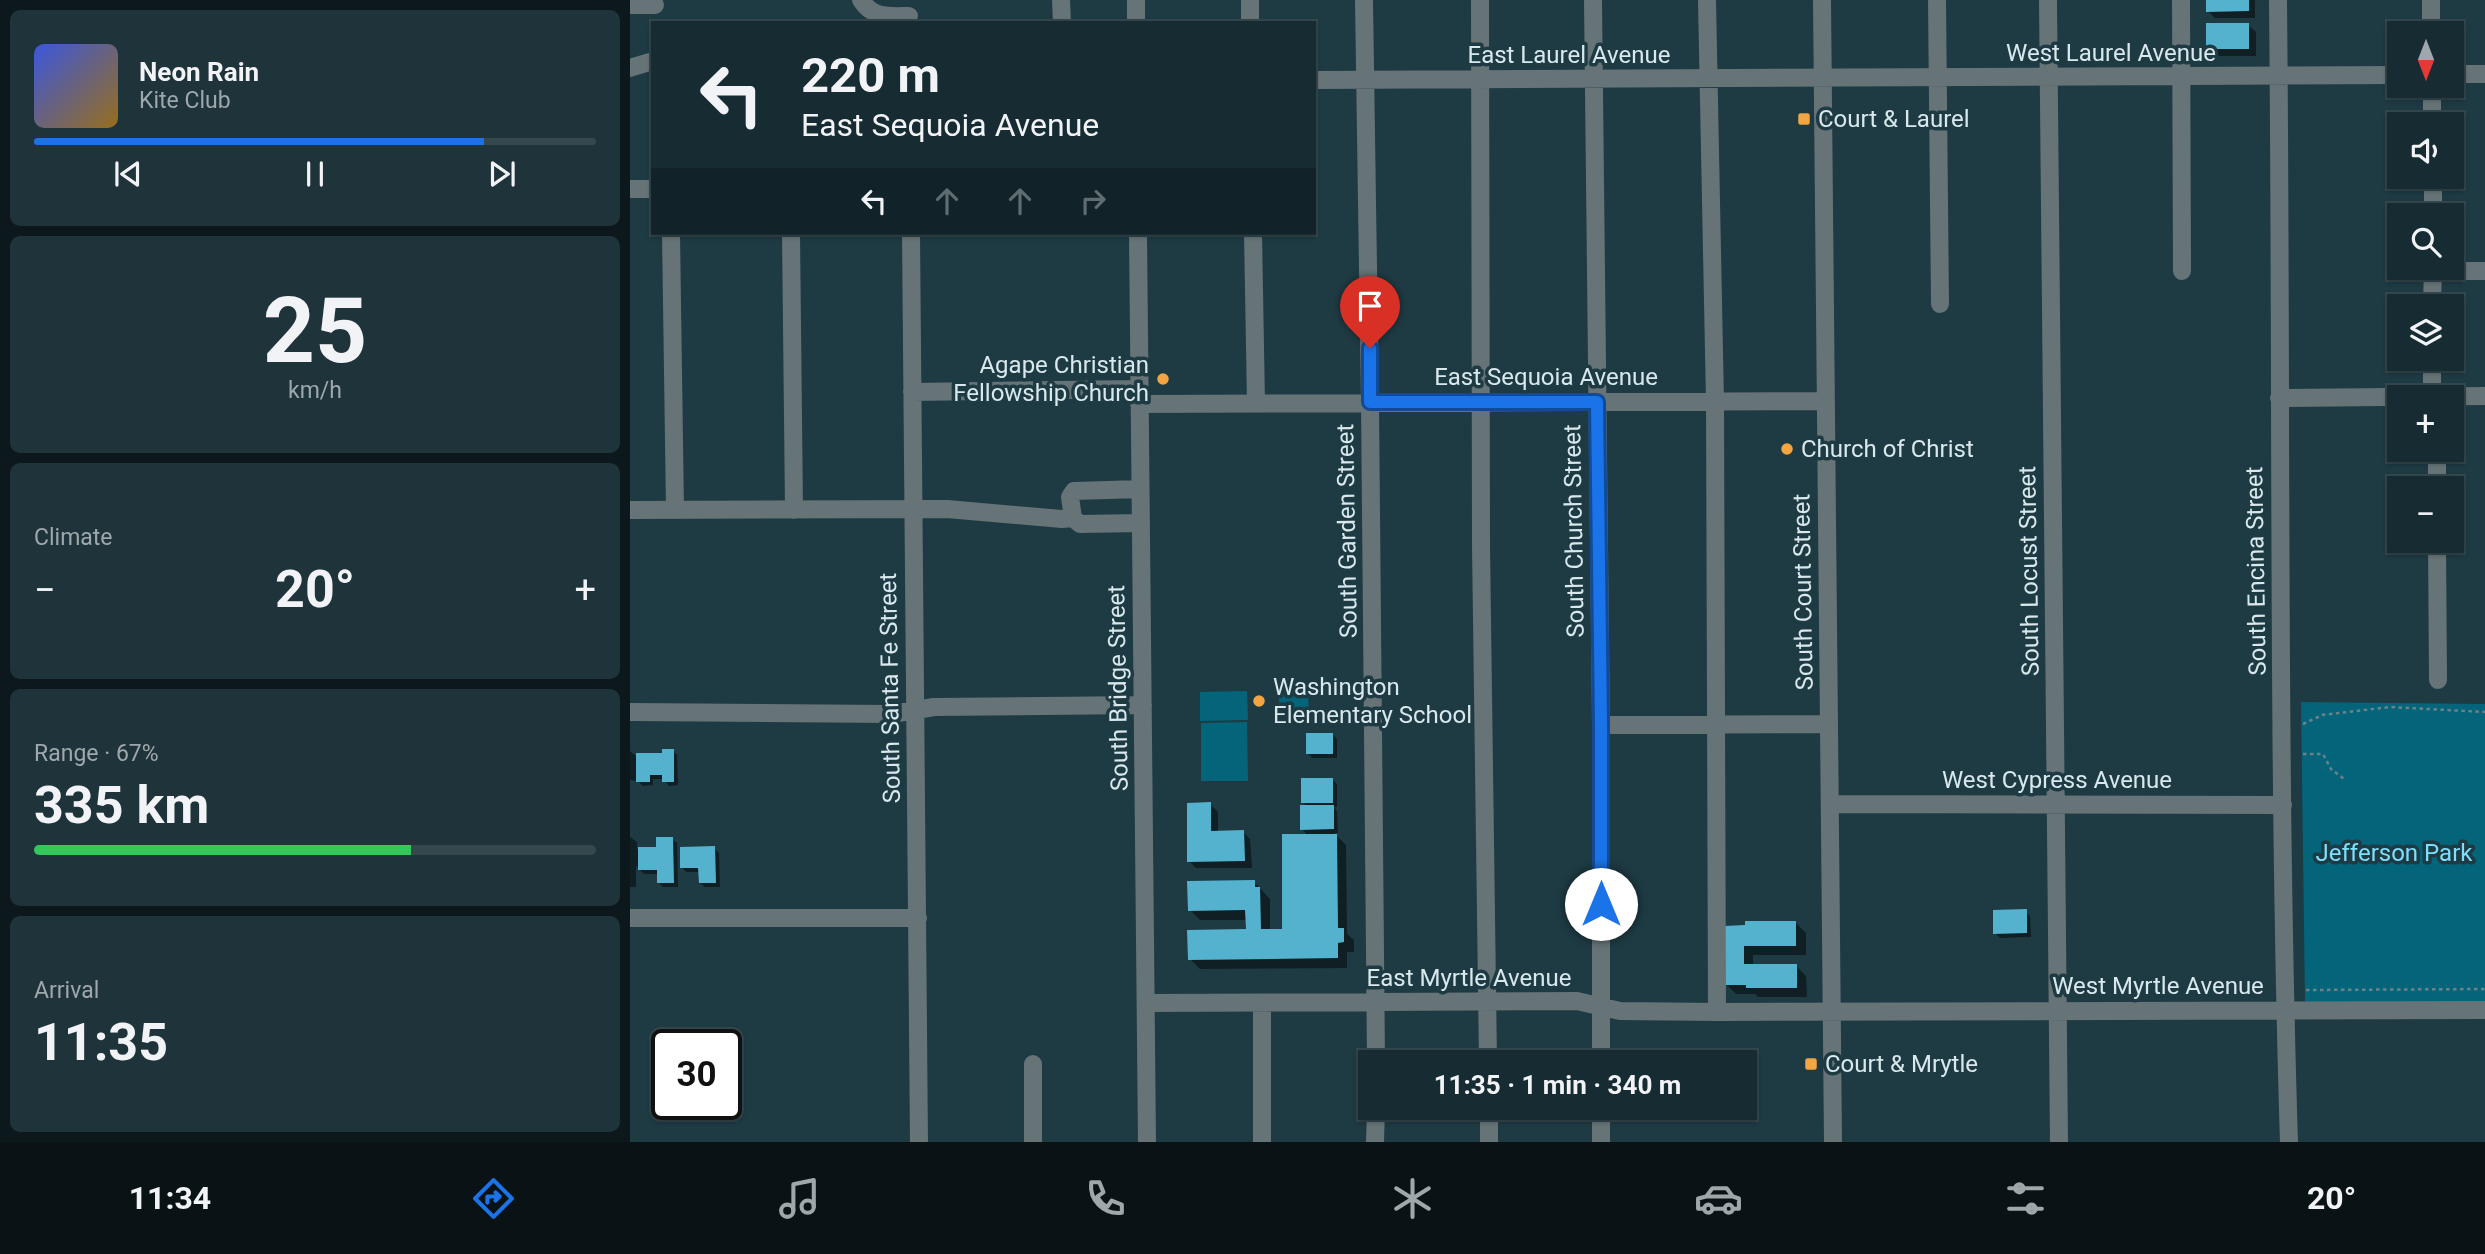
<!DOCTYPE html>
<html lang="en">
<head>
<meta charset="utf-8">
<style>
  body { margin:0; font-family:Roboto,sans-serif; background:#1f343a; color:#f1f3f6; height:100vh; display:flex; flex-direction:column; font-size:26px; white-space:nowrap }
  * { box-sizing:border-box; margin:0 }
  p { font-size:23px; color:#9ea7ac }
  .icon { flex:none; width:38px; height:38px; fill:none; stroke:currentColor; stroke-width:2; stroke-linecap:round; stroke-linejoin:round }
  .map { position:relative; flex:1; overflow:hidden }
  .drawer { display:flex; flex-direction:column; gap:10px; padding:10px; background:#0c181c; width:630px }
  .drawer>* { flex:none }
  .hud { position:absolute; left:21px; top:21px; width:665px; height:214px; border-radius:0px; box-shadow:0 2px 5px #0004,0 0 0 2px #35484d; background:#162c32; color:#f1f3f6; overflow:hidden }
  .needle { width:46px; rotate:180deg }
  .buttons { position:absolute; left:1757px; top:21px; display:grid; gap:14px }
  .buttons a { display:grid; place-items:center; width:77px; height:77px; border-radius:0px; background:#162c32; box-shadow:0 2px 5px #0004,0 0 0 2px #35484d; font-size:35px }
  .speed { position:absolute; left:21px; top:1029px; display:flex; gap:14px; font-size:35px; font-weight:700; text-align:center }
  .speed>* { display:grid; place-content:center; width:91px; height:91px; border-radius:50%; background:#162c32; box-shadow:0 2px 5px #0004,0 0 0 2px #35484d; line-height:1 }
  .speed .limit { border:4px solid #111; border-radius:10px; background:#fff; color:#111 }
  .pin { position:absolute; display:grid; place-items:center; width:60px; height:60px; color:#fff; margin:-72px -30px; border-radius:50% 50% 50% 0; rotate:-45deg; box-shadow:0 0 7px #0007 }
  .pin .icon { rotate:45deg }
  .me { position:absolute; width:77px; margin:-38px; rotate:0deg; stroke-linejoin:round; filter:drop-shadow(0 0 5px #0008) }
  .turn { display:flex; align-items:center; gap:24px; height:147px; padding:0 35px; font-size:32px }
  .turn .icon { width:91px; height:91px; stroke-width:2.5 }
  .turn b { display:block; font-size:49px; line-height:60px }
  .lanes { display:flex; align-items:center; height:66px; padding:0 35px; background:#0003; justify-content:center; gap:35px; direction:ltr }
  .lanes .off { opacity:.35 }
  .big { font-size:52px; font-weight:700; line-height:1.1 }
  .drawer .widget { flex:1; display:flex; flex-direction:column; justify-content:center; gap:10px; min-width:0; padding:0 24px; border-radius:10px; background:#1f343a }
  .drawer .dial { align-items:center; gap:0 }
  .dial b { font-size:91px; line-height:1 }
  .song { display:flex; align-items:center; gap:21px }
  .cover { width:84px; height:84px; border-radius:10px; background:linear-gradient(135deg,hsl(230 70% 55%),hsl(40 70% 35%)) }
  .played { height:7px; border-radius:4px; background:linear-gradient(90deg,#1a73e8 80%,#35484d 80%) }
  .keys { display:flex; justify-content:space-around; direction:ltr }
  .heat { display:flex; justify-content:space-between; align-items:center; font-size:38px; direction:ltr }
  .charge { height:10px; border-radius:5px; background:linear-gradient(90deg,#34c759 67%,#35484d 0) }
  .trip { position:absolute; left:728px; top:1050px; width:399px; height:70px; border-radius:0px; background:#162c32; box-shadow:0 2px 5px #0004,0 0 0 2px #35484d; font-weight:700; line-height:70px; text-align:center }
  .tabs { display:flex; height:112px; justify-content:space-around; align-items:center; background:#091214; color:#9ea7ac }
  .tabs .icon { width:49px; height:49px }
  .tabs .on { color:#1a73e8 }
  .tabs b { font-size:32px; color:#f1f3f6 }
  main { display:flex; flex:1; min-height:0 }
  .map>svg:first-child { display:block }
</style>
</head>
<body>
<main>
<section class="drawer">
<div class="widget">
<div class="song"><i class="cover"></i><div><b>Neon Rain</b><p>Kite Club</p></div></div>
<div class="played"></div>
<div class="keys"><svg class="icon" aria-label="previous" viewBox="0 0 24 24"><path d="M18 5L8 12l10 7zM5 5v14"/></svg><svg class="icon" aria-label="pause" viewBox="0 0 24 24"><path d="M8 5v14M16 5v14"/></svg><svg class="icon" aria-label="next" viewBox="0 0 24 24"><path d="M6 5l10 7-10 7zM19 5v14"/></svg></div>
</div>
<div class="widget dial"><b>25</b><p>km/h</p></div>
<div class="widget"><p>Climate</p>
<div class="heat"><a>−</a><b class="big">20°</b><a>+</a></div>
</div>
<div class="widget"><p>Range · 67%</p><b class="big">335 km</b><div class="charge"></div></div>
<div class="widget"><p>Arrival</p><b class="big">11:35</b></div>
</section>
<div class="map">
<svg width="1855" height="1142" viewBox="0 0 1855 1142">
  <rect width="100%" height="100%" fill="#1e3a43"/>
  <!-- green -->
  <path fill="#04647a" d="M617,691L618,720L570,721V692Z
    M649,691H678L679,717H649Z
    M1671,702L1855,704V1002L1675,1003Z
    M617,722L618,781H571V723Z"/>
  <!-- shadow -->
  <path fill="#0007" d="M1578,0H1625V18H1585L1578,11Z
    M1618,25L1626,32V56H1585L1578,48Z
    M703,735L707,739V758H682L678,753Z
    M0,751L8,758L43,751L47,755L48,785L39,786L34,779H23V785L13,786L8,781L0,780Z
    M703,780L707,784V807H704L707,811L708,833H704L716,845L717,934L724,940V952H717V968L570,969L560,959L617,931V920H570L560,910L624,882L640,899V931H654L678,836L672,829L676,806L673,802Z
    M580,804L588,812V832H613L620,839L622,868H566L559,861Z
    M0,837L7,842V849H28L42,839L47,843L48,887H33L28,882V874H14L6,866V887H0Z
    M84,848L89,853L90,887H75L70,883V872H56L52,867Z
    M1396,911L1400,916L1401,937L1370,938L1365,933Z
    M1166,923L1176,933V955H1123V966H1166L1176,976L1177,997H1128L1125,994H1106L1096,984V927Z"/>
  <!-- building -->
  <path fill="#55b2ce" d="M1576,0H1619V11L1576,12Z
    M1576,23H1619V49H1576Z
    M676,733H703V754H676Z
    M32,749H44V782H32V775H20V782H6V753H32Z
    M671,778H703V803H671Z
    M581,802V831L614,830L615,861L557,862V803Z
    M670,805H704V829L670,830Z
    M652,834H707L708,928H714V942L708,943V958L558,960L557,930L616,929L615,910L558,911L557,881L625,880V887H630L631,929H652Z
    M26,837H43L44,883H27V870H8V847H26Z
    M85,846L86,883H69L68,868H50V847Z
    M1397,909V933L1363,934V910Z
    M1115,921H1166V946H1114V964H1167V988H1116V985H1095L1094,926L1115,925Z"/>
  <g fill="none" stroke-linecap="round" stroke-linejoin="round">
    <!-- path -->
    <path stroke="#6b8289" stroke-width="2.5" stroke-dasharray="3.5 3.5" stroke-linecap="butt" d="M1673,724L1692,715L1760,707L1855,712
      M1673,754H1693L1701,769L1714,779
      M1676,990L1855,989"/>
    <!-- minor -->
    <path stroke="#667377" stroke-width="18" d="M231,0C243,19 259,16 279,16
      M431,0L432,23
      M506,0V23
      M620,0V23
      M734,0L740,402L746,1062
      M850,0L851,546L858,1062
      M963,0L971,725V1062
      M1077,0L1085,402L1087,1012
      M1192,0L1203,1142
      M1307,0L1310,304
      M1418,0L1429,1142
      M1551,0L1552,271
      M1648,0C1652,381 1647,762 1659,1142
      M1801,0V33
      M0,5H25
      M0,68L23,61
      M1822,74H1855
      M684,80L1769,75
      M1802,86V124
      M0,189H23
      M1803,215V177
      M41,233L45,510
      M161,233L164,510
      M281,233L289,1142
      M508,233L517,1142
      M623,233L626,403
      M1814,271H1855
      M1802,306L1803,268
      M282,392L509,389
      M1802,397V359
      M1649,398L1855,396
      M509,404L1196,401
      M1807,450V488
      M510,489L444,491L440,497L443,518L450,524L511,523
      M0,510L317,509L432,519L443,518
      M1807,541L1808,680
      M0,712L262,714L304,707L513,705
      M971,725L1199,724
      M1201,804L1653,805
      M0,918H288
      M517,1003L947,1001L990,1011L1087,1012L1855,1010
      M632,1003V1142
      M403,1064V1142
      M859,1108V1142
      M971,1108V1142
      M745,1142L746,1108"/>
  </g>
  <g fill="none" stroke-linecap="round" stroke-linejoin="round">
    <!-- route casing -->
    <g stroke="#114b97" stroke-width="18">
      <path id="route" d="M740,348V402H967L971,724V904"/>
    </g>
    <!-- route -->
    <use href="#route" stroke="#1a73e8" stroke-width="12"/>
  </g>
  <!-- markers -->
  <g fill="#f2a541" stroke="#1e3a43" stroke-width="2.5">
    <rect x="1167" y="112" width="14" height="14" rx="3.5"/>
    <circle cx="533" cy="379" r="7"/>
    <circle cx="1157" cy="449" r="7"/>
    <circle cx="629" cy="701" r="7"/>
    <rect x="1174" y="1057" width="14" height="14" rx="3.5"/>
  </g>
  <g text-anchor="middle" stroke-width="7" stroke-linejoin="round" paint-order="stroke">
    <!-- street labels -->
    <g font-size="24" fill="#d8e8ed" stroke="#1e3a43">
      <text x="1481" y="61">West Laurel Avenue</text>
      <text x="939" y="63">East Laurel Avenue</text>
      <text x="916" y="385">East Sequoia Avenue</text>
      <text transform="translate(717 531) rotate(-91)" y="8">South Garden Street</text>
      <text transform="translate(944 531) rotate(-91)" y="8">South Church Street</text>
      <text transform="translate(1399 571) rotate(-91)" y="8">South Locust Street</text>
      <text transform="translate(1626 571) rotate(-91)" y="8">South Encina Street</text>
      <text transform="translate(1173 592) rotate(-91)" y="8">South Court Street</text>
      <text transform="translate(260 688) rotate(-91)" y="8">South Santa Fe Street</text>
      <text transform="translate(488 688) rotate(-91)" y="8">South Bridge Street</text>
      <text x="1427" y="788">West Cypress Avenue</text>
      <text x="839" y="986">East Myrtle Avenue</text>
      <text x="1528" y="994">West Myrtle Avenue</text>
    </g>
    <!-- poi labels -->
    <g font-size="24" fill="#d8e8ed" stroke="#1e3a43" text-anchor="start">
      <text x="1188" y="127">Court &amp; Laurel</text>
      <text x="519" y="373" text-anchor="end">Agape Christian<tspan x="519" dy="28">Fellowship Church</tspan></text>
      <text x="1171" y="457">Church of Christ</text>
      <text x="643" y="695">Washington<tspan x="643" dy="28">Elementary School</tspan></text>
      <text x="1195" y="1072">Court &amp; Mrytle</text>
    </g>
    <!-- park labels -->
    <g font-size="24" fill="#7ddffc" stroke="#1e3a43">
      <text x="1764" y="861">Jefferson Park</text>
    </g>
  </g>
</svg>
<div class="buttons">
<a><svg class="needle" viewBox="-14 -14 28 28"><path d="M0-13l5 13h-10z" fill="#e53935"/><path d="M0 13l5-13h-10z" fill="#9ea7ac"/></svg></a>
<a><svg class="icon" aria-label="sound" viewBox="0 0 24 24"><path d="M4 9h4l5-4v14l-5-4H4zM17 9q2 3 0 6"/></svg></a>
<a><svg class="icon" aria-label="search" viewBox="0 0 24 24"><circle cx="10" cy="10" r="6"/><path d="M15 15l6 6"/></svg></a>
<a><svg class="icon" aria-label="layers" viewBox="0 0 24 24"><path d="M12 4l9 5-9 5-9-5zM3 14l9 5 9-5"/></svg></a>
<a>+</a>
<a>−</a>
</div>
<div class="speed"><div class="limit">30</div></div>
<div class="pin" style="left:740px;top:348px;background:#d93025"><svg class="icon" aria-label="arrive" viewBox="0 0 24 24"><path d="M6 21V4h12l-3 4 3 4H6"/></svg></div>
<svg class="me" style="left:971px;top:904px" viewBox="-20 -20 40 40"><circle r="19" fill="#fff"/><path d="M0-13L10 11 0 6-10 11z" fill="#1a73e8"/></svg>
<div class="trip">11:35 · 1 min · 340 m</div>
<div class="hud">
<div class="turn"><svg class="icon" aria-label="left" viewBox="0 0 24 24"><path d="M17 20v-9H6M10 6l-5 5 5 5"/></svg><div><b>220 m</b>East Sequoia Avenue</div></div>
<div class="lanes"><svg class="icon" aria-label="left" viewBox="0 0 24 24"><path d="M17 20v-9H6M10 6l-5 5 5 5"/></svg><svg class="icon off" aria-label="ahead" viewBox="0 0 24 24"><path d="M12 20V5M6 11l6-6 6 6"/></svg><svg class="icon off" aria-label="ahead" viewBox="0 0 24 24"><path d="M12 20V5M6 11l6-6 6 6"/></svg><svg class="icon off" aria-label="right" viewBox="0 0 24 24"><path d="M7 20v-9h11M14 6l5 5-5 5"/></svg></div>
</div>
</div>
</main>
<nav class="tabs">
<b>11:34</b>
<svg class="icon on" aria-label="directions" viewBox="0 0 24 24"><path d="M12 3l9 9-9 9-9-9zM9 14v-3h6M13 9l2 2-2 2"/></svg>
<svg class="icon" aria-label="music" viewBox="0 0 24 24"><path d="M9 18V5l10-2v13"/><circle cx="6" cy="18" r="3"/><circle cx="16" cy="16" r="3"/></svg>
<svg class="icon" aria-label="phone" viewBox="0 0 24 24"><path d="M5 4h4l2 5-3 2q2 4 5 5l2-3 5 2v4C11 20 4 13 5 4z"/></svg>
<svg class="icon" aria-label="climate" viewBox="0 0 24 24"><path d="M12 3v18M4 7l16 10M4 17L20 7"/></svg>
<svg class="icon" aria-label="car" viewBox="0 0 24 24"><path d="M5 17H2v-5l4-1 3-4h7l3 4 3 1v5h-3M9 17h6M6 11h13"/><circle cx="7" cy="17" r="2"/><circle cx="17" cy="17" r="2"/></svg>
<svg class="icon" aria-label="filters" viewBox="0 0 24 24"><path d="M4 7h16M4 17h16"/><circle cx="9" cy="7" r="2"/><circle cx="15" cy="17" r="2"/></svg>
<b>20°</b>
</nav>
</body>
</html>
